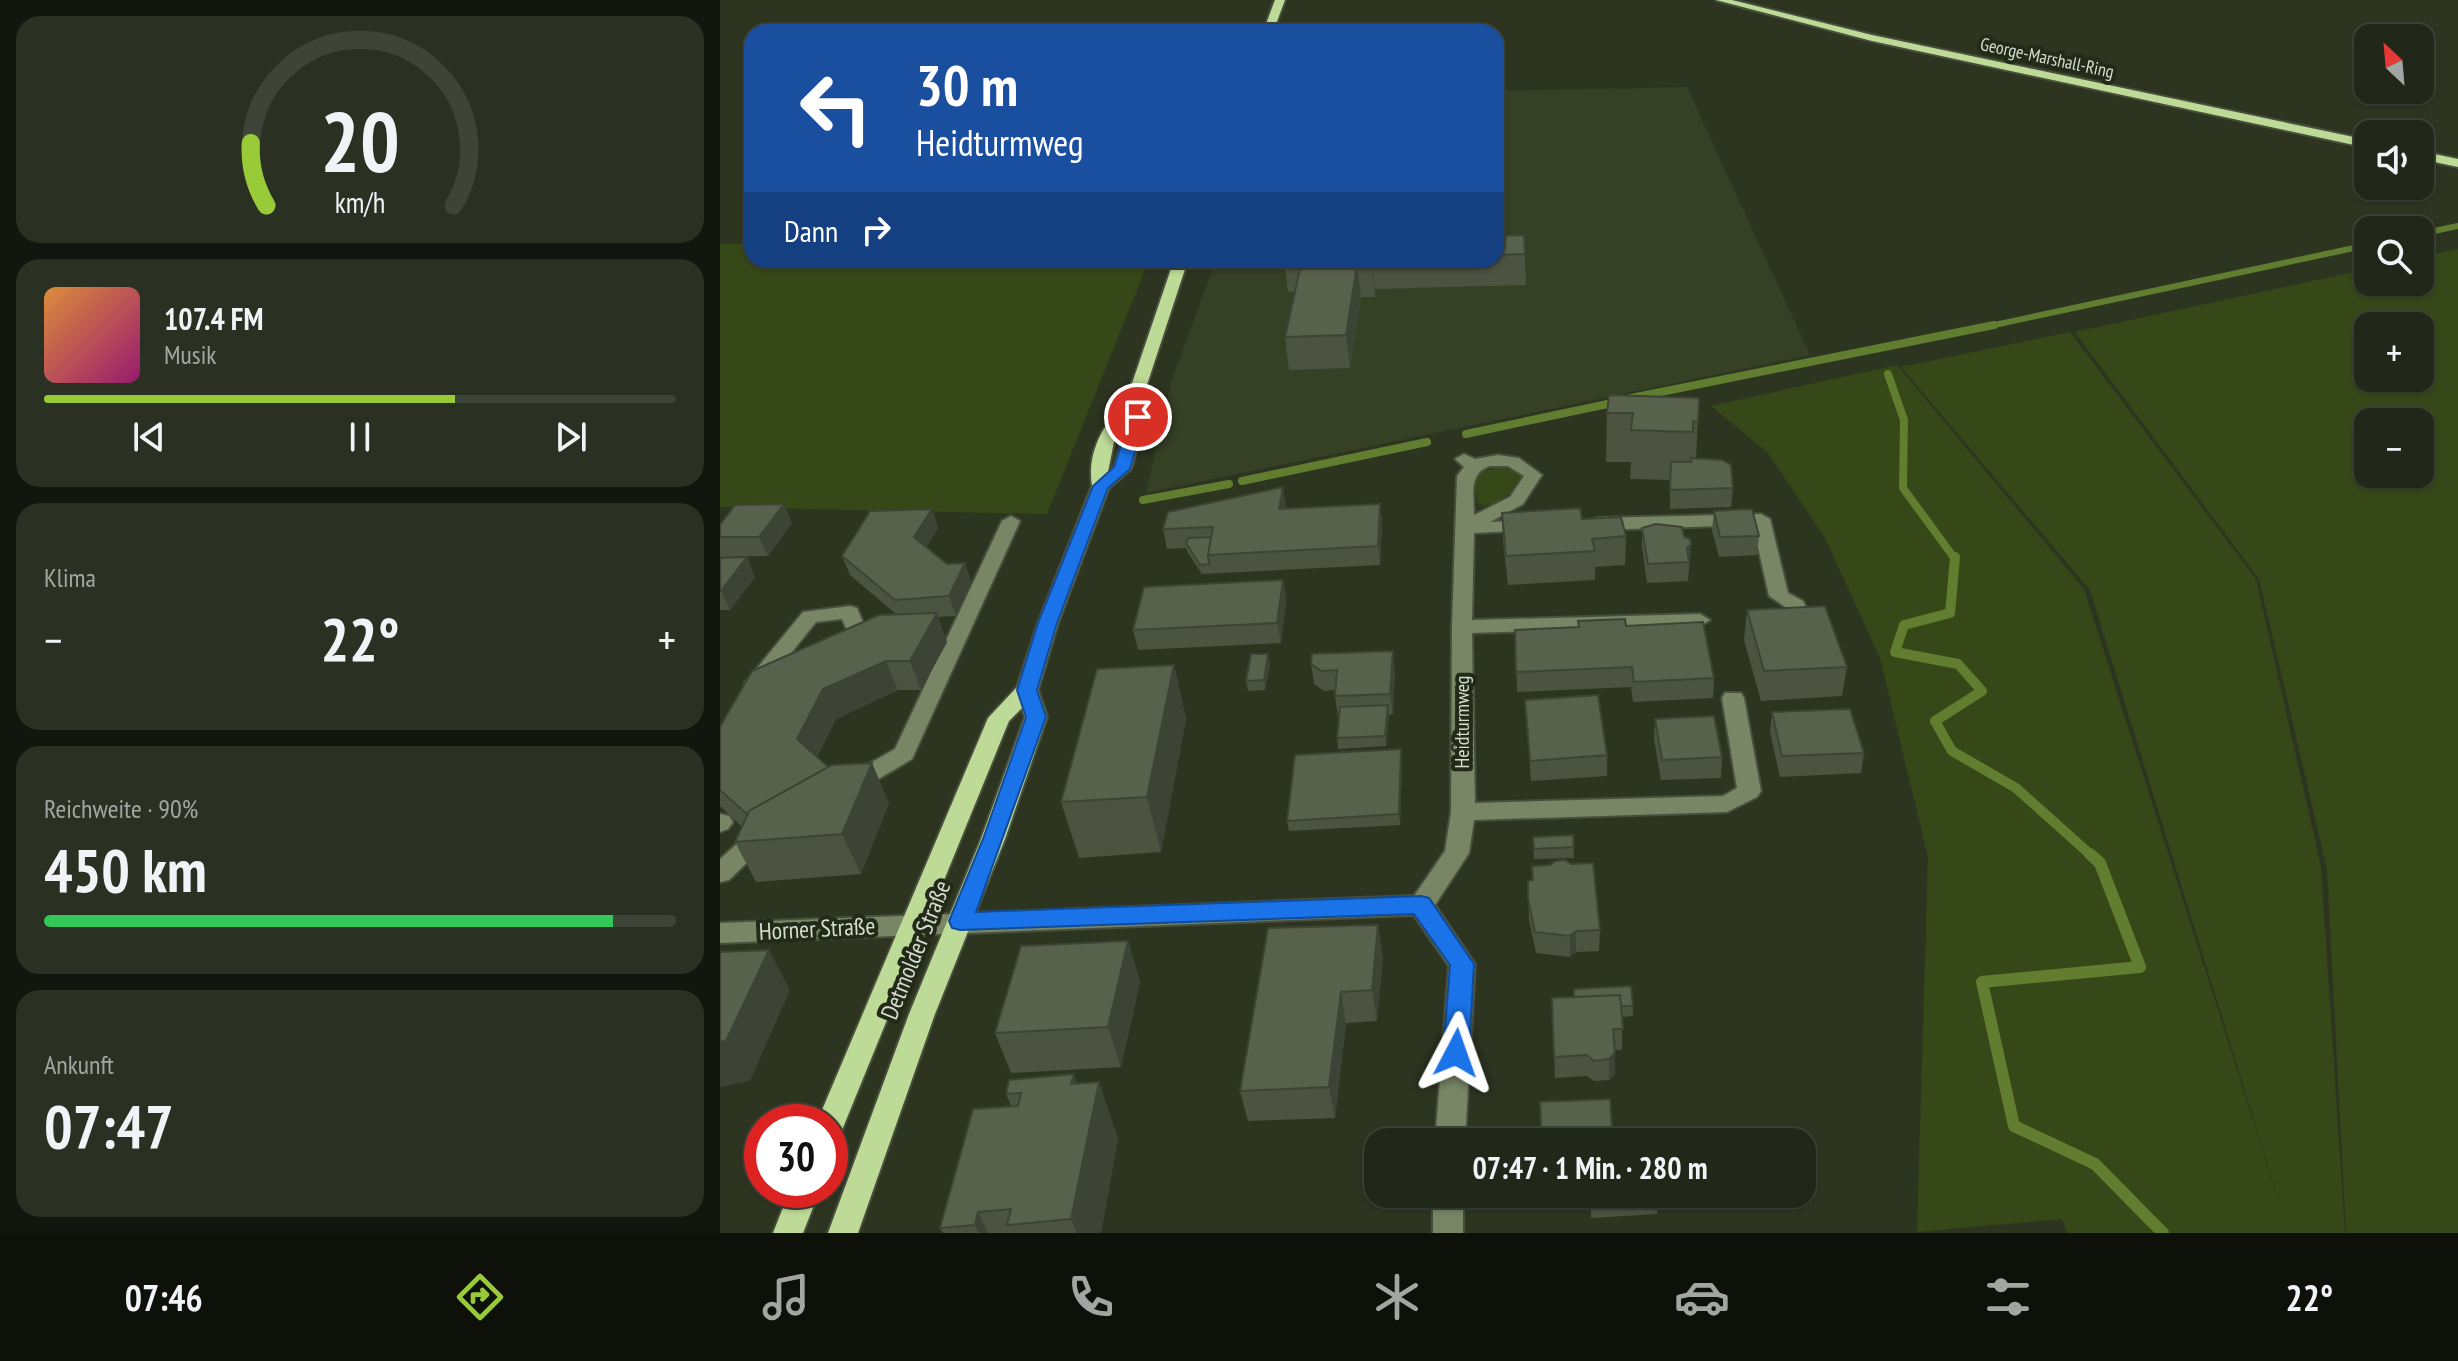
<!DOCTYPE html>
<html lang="de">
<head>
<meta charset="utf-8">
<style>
  body { margin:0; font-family:"PT Sans Narrow",sans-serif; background:#2a3022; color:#f1f3f6; height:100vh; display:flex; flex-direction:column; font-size:30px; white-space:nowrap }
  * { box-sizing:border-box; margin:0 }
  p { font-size:26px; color:#a2a6a2 }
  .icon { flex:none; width:44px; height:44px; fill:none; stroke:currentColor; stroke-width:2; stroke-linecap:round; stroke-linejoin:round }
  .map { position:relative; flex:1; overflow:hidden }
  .panel { display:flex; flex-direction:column; gap:16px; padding:16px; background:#13160e; width:720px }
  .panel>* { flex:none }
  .banner { position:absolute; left:24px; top:24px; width:760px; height:244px; border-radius:24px; box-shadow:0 2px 6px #0004,0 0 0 2px #3f4438; background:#1a4fa0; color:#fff; overflow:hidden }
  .needle { width:52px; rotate:334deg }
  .tools { position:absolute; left:1634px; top:24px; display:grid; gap:16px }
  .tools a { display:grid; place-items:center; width:80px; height:80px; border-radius:16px; background:#222819; box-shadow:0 2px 6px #0004,0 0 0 2px #3f4438; font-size:40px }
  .speed { position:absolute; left:24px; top:1104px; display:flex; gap:16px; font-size:40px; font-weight:700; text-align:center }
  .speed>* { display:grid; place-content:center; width:104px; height:104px; border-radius:50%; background:#222819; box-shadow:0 2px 6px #0004,0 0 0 2px #3f4438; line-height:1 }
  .speed .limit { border:12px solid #d22; background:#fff; color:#111 }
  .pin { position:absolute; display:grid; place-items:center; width:68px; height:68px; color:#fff; margin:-34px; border:4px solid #fff; border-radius:50%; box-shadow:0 2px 8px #0007 }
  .me { position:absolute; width:88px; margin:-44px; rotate:4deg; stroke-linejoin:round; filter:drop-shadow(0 0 6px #0008) }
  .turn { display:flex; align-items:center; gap:28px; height:168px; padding:0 40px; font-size:36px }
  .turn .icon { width:104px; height:104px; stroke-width:2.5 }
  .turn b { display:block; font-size:56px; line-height:68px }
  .then { display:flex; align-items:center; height:76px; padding:0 40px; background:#0003; gap:16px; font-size:30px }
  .big { font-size:60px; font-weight:700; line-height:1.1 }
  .panel .tile { flex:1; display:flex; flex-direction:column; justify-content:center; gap:12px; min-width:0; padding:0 28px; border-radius:24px; background:#2a3022 }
  .panel .dial { align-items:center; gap:0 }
  .dial svg { height:208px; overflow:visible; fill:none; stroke:#3f4438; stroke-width:7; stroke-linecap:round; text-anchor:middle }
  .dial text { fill:#f1f3f6; stroke:none }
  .song { display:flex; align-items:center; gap:24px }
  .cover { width:96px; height:96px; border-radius:12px; background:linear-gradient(135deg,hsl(30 70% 55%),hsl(320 70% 35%)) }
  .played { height:8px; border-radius:4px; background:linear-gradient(90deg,#98cb37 65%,#3f4438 65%) }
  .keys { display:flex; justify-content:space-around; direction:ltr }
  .heat { display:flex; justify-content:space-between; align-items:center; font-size:44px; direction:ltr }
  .charge { height:12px; border-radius:6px; background:linear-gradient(90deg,#34c759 90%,#3f4438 0) }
  .trip { position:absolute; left:644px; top:1128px; width:452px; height:80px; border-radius:24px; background:#222819; box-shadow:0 2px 6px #0004,0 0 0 2px #3f4438; font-weight:700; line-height:80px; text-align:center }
  .dock { display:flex; height:128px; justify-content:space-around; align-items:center; background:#0e100a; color:#a2a6a2 }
  .dock .icon { width:56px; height:56px }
  .dock .current { color:#98cb37 }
  .dock b { font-size:36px; color:#f1f3f6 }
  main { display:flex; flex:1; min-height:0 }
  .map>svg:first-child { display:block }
</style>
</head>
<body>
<main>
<section class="panel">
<div class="tile dial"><svg viewBox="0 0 100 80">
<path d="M14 69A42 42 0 1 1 86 69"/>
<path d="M14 69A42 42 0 0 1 8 45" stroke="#98cb37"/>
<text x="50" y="56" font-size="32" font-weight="700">20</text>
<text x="50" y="72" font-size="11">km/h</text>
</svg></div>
<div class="tile">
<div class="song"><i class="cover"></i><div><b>107.4 FM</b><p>Musik</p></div></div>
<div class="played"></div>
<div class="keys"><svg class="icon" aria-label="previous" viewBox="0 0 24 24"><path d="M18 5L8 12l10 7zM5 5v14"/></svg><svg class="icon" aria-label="pause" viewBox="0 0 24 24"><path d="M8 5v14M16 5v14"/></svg><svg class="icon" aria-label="next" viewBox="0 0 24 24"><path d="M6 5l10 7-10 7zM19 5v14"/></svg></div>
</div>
<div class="tile"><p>Klima</p>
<div class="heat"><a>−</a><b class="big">22°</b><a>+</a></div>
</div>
<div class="tile"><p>Reichweite · 90%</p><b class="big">450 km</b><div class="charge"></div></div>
<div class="tile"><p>Ankunft</p><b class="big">07:47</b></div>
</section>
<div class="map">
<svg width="1738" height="1233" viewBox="0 0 1738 1233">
  <rect width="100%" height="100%" fill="#2d3521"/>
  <!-- built -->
  <path fill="#354025" d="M967,87L1090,355L426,493L451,382L496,260H776V91Z"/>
  <!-- green -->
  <path fill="#364818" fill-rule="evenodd" d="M0,244H32V260H429L327,514L0,507Z
    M1738,249V1233H1626L1607,869L1539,579L1355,332L1648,269V282H1700V257ZM1648,326H1700V378H1648ZM1648,422H1700V474H1648Z
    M1350,332L1536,579L1601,867L1625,1233H1347L1342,1219L1197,1232L1208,857L1160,658L1105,538L1048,453L991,406L1177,365L1364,589L1566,1224L1370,590L1181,367Z
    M781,467L794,469L804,476V484L777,502L764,506L758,503L754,479L758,472Z"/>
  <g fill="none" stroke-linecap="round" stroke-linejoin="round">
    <!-- stream-far3 -->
    <path stroke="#607d30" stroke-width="6" d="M1700,234L1738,226
      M1265,327L1648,245"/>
    <!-- stream-far2 -->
    <path stroke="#607d30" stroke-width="8" d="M1168,374L1184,420L1183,488L1235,559
      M911,398L1274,325
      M746,434L897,402
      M522,481L707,442
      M423,500L509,484"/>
    <!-- stream-far1 -->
    <path stroke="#607d30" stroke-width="10" d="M1235,557L1230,613L1184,625L1175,652L1238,664L1262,691L1215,721L1232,751L1296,788L1372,856"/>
    <!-- stream -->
    <path stroke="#607d30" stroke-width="12" d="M1370,854L1380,863L1420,967L1262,982L1294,1126L1375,1164L1443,1233"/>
    <!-- minor casing -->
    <g stroke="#48503d" stroke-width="4">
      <path id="minor" d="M744,454L755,459L778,455L799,458L822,475L803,504L770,522L809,520L818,526L816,530L754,533L752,620L980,614L990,620L980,626L752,633L755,803L1003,796L1017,788L1002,698L1005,693H1021L1024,698L1041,791L1037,797L1007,812L754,820L749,853L715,905L755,964L745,1142H715L729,966L694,915L0,943V923L694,896L725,851L731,812L732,627L737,476L744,467L735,459ZM770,466H788L804,476L790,497L754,515C754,496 748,473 770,466Z
        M1041,514L1050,519L1068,593L1083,601L1091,618L1088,622H1074L1067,608L1049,596L1033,525L877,530L868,524L877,518Z
        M291,516L300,521L192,759L140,790H124L121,784L124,778L175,749L282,521Z
        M130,606L137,608L145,627L162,629L165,633L162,637H130L122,619L96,622L43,688H29L25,683L29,678L83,612Z
        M0,814L9,816L13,822L8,829L0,832Z
        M36,831L44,834L48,840L44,846L9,880L0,882V859L28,834Z
        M713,1194H743V1233H713Z"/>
    </g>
    <!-- major casing -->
    <g stroke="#48503d" stroke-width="4">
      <path id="major" d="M555,0H565L553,32H543Z
        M996,0H1012L1152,35L1648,140V148L1152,41Z
        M1700,151L1738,159V167L1700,159Z
        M454,260H468L420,406L426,417L411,469L389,488L338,623L318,690L327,717L285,839L215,1014L138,1233H108L189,1014L261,839L305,717L302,708L289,721L120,1135L110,1139V1122H97L268,718L297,687L318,623L372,486C367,455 381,425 405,404ZM410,417L394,467L388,472L394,442Z
        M70,1190H100L83,1233H53Z"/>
    </g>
    <!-- minor -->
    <use href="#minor" fill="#788666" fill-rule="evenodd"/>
    <!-- major -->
    <use href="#major" fill="#bdda97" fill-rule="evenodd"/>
  </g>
  <!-- wall -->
  <path fill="#4c5341" d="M804,235L806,285L655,289V297H641L630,368L569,370L565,337L575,291L568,292L564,260H776V236Z
    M979,398L976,459L1013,488L1011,507L950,509V480L910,479L911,462H886L887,413Z
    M660,504L662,523L660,565L482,574L468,553L466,548L447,549L443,529L566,506V508Z
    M212,509L218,528L206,547L227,564L245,563L251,582L236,616L218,617L227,642L201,690H178L116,719L97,757L108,767L169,803L141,874L36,882L15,842L22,827L0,806V727L176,614L130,575L122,556Z
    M994,511L1039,536L1037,555L999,557L992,530Z
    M782,513L862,519L906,536L905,565L875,567V580L788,585L783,541Z
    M72,523L48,556L0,557V525Z
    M922,528L964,537L971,545L968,581L927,583L922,547Z
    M27,557L35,577L10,610H0V558Z
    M563,580L566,600L561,643L418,650L413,630Z
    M1027,610L1127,667L1122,696L1041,701L1024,640Z
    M858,621L906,626L994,678L993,698L913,702L911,687L797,692L795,630L858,627Z
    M548,654L550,664L545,690L528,691L526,681Z
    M591,664L675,671L673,714L669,715L666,746L618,749L617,738L619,717H618L615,696V690L604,691L594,684Z
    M454,665L466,719L441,852L359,858L341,802Z
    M805,700L887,755V776L811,781Z
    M1052,712L1144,753L1141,773L1060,777L1050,732Z
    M935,719L1002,757L1001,778L941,780L934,739Z
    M681,749L682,760L680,825L569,831L567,821Z
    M853,835L854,858L814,859L813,837Z
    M808,881L880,930L879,951L856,952L850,957L816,953L809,920Z
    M548,928L663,956L657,1021L626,1023L615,1118L528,1121L520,1091Z
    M408,941L420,982L401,1067L291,1073L275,1033Z
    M832,998L913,1006V1016L902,1017V1050H895V1074L889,1080L874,1081L867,1076L835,1078Z
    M357,1084L398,1138L381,1233H223L220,1228L291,1106L286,1094Z
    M871,1194L937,1204V1214L871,1218Z"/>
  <!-- shaded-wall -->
  <path fill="#3e4435" d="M652,260L655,289V297L652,265Z
    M637,265L641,297L630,368L626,335Z
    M563,487L566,506L562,528L559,509Z
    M64,504L72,523L48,556L39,537Z
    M660,504L662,523L660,565L658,546Z
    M212,509L218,528L200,557L194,537Z
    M971,545L970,565H969L967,548Z
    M27,557L35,577L10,610L1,591Z
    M245,563L251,582L236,616L229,596Z
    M563,580L566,600L561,643L557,623Z
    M217,613L227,642L201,690L190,661Z
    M673,651L675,671L673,714L670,694Z
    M548,654L550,664L545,690L544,680Z
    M166,661L178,690L116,719L91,769L77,739L103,689Z
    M454,665L466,719L441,852L427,797Z
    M668,705L669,715L666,746L665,736Z
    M681,749L682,760L680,825L679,814Z
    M152,763L169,803L141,874L122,834Z
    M658,925L663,956L657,1021L652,990Z
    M856,931V952L850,957V936Z
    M408,941L420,982L401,1067L388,1027Z
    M49,950L70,990L30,1081L0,1087V1042Z
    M621,992L626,1023L615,1118L609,1087Z
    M895,1053V1074L889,1080V1059Z
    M354,1074L371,1121L379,1082L398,1138L381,1233H357L351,1219V1084Z
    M258,1212L268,1233H259L255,1225Z"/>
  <!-- building -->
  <path fill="#58614c" stroke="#3e4435" stroke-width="2" d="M804,235L805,254L776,255V236Z
    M582,260H652V265H637L626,335L565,337Z
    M889,395L979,398L978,422L973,421V432L911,430L913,413H887Z
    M971,458L1002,460L1011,465L1013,488L950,490L951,462H971Z
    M563,487L559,509L660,504L658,546L488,555L493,527L443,529L448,512Z
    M64,504L39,537H0V525L15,505Z
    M860,508L862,519L901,517L906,536L872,539L875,551L786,556L782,513Z
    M212,509L194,537L227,564L245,563L229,596L175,600L122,556L150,511Z
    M1032,509L1039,536L1000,537L994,511Z
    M936,524L962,527L964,537L970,539L971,545L967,548L969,562L928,564L922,528Z
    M491,537L488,555L489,564L480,565L466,543L468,538Z
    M27,557L1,591H0V558Z
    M563,580L557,623L413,630L424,587Z
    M1105,606L1127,667L1044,671L1027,610Z
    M217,613L190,661H166L103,689L77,739L108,767L29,811L28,815L0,790V727L32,671L159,615Z
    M905,619L906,626L983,622L994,678L914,682L912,667L796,672L795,630L859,627L858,621Z
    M673,651L670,694L615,696L617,670L601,671L591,664L592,654Z
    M531,654H548L544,680L526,681Z
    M454,665L427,797L341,802L377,669Z
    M878,695L887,755L810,761L805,700Z
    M668,705L665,736L617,738L620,707Z
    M1130,709L1144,753L1062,756L1052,712Z
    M994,716L1002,757L942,760L935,719Z
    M681,749L679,814L567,821L575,755Z
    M152,763L122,834L15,842L29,811L112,765Z
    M853,835L854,847L814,849L813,837Z
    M845,860L851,864L873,863L880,930L856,931L850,936L815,932L808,899V881L813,880L812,866L830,865L835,861Z
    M658,925L652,990L621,992L609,1087L520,1091L548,928Z
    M408,941L388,1027L275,1033L301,946Z
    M49,950L6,1041L0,1042V952Z
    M911,986L913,1006H901L900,995L854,997V989Z
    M900,995L903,1029H893L895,1053L889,1059L874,1061L867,1055L834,1057L832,998Z
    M354,1074L351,1084L379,1082L351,1219L287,1225L291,1209L258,1212L255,1225L220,1228L253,1109L298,1106L301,1093L286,1094L289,1080Z
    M890,1099L893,1142H822L820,1102Z
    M871,1194H936L937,1204L871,1208Z"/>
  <!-- route -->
  <path fill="#1a73e8" stroke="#114b97" stroke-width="2" d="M418,412L425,417L410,469L388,488L337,623L317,690L326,717L256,912L701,896L709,898L754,964L749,1053L745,1060L736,1064L727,1060L723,1053L730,965L694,914L240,930L232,928L229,921L263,839L306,717L297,690L318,623L373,486L394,467L410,417Z"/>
  <g text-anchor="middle" stroke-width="8" stroke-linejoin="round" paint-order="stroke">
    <!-- far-street labels -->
    <g font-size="18" fill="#d6dccf" stroke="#232b18">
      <text transform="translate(1327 58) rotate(12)" y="6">George-Marshall-Ring</text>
    </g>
    <!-- street labels -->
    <g font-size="20" fill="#d6dccf" stroke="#232b18">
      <text transform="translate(742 722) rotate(-90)" y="7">Heidturmweg</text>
    </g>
    <!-- near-street labels -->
    <g font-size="24" fill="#d6dccf" stroke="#232b18">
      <text transform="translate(97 929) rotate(-3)" y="8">Horner Straße</text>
      <text transform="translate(196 950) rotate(-68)" y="8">Detmolder Straße</text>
    </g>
  </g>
</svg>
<div class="tools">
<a><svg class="needle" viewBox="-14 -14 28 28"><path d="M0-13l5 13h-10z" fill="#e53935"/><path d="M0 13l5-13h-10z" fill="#a2a6a2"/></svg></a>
<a><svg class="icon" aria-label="sound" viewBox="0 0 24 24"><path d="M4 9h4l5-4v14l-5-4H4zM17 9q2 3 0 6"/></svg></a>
<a><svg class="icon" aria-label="search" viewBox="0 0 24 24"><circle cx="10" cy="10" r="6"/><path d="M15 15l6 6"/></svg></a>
<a>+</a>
<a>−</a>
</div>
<div class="speed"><div class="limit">30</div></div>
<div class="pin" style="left:418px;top:417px;background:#d93025"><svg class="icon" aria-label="arrive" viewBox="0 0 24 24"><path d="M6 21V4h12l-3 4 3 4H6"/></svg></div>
<svg class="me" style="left:736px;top:1053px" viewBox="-20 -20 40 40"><path d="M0-17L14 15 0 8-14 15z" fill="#1a73e8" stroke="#fff" stroke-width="4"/></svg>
<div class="trip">07:47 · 1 Min. · 280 m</div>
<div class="banner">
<div class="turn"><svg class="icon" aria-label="left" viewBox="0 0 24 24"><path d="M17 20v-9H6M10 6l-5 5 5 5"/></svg><div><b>30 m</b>Heidturmweg</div></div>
<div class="then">Dann<svg class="icon" aria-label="right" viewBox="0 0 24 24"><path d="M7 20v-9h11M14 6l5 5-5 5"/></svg></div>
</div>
</div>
</main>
<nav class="dock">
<b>07:46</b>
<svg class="icon current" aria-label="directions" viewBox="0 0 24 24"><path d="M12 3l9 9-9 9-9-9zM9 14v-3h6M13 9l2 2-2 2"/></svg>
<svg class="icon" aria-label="music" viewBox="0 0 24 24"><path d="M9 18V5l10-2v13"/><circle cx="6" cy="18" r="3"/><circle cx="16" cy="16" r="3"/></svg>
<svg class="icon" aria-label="phone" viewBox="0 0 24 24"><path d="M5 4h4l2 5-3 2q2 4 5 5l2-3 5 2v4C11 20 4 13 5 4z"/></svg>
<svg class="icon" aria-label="climate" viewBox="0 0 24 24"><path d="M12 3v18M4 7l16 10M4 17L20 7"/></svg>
<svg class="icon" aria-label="car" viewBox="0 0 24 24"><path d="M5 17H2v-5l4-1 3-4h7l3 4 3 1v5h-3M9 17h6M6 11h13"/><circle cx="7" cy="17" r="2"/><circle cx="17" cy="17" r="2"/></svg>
<svg class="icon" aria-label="filters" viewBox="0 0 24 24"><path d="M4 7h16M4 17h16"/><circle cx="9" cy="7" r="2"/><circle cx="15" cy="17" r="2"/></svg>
<b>22°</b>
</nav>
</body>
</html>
